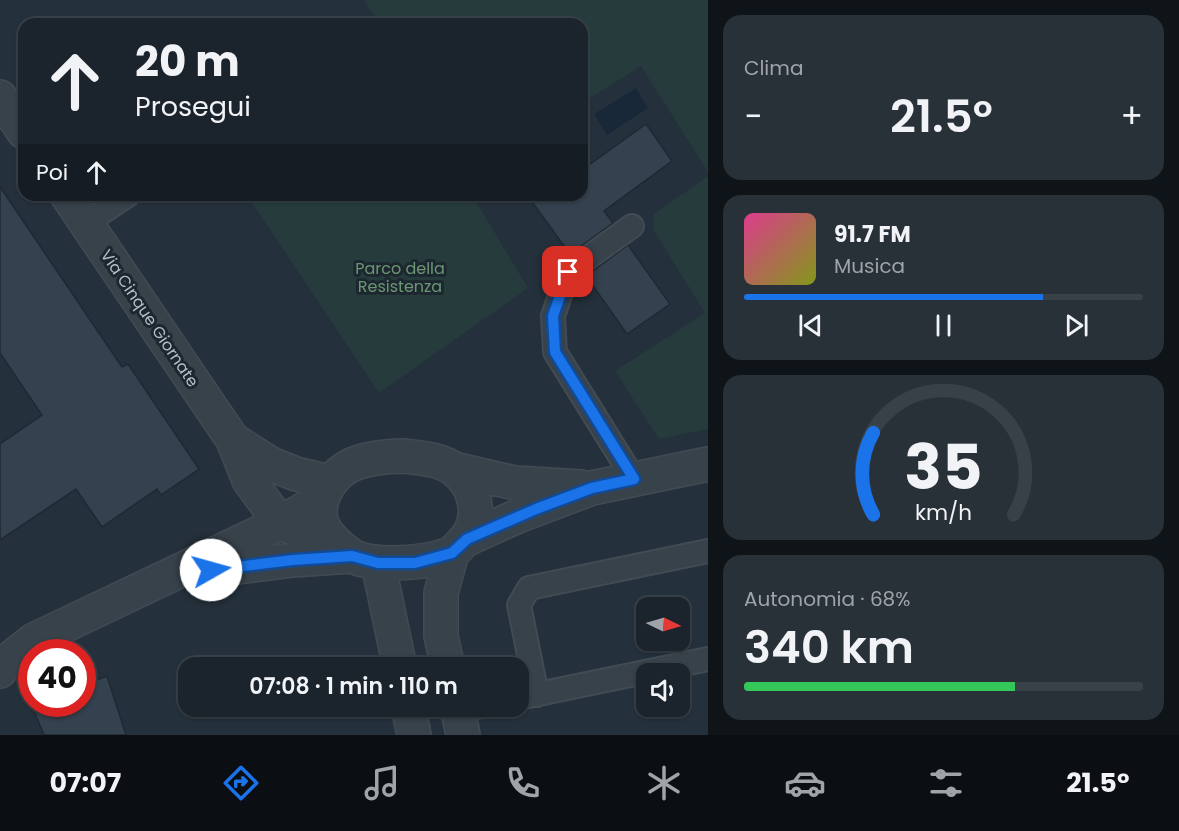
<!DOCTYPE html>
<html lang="it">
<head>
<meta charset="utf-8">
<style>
  body { margin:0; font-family:Poppins,sans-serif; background:#283038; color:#f1f3f6; height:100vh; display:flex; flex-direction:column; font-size:22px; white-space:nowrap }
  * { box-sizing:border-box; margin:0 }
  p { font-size:20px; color:#a0a4a9 }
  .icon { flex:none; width:33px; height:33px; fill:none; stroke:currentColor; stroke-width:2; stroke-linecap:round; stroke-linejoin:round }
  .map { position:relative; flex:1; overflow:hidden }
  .sheet { display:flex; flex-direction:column; gap:15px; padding:15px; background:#0f1418; width:471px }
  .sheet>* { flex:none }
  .guide { position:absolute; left:18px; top:18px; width:570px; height:183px; border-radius:18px; box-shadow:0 2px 4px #0004,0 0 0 2px #394148; background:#1b242c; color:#f1f3f6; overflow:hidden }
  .needle { width:39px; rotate:95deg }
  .tools { position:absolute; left:636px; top:597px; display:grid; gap:12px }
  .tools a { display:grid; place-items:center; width:54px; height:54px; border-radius:12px; background:#1b242c; box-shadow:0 2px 4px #0004,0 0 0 2px #394148; font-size:30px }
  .speed { position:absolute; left:18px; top:639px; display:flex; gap:12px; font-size:30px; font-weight:700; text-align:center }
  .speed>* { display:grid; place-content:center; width:78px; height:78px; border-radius:50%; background:#1b242c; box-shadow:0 2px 4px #0004,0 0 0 2px #394148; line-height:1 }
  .speed .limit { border:9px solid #d22; background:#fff; color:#111 }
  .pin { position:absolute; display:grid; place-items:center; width:51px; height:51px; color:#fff; margin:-26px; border-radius:12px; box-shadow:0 3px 9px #0006 }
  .me { position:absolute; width:66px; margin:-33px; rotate:83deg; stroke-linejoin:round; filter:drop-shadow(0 0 4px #0008) }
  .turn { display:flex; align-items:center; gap:21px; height:126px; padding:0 18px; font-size:27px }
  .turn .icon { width:78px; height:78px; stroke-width:2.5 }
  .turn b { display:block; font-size:42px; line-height:51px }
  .then { display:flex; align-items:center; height:57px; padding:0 18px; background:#0003; gap:12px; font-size:22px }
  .big { font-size:45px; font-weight:600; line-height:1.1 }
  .sheet .widget { flex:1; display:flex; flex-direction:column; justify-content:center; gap:9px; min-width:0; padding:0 21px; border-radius:18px; background:#283038 }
  .sheet .dial { align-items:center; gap:0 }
  .dial svg { height:156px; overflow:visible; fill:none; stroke:#394148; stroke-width:7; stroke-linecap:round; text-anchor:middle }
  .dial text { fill:#f1f3f6; stroke:none }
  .song { display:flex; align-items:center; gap:18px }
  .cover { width:72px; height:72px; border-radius:9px; background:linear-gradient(135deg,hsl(330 70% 55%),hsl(70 70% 35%)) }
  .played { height:6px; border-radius:3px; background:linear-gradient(90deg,#1a73e8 75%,#394148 75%) }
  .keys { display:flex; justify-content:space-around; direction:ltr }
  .heat { display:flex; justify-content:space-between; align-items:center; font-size:33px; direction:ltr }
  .charge { height:9px; border-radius:4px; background:linear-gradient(90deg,#34c759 68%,#394148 0) }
  .trip { position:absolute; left:178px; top:657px; width:351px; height:60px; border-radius:18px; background:#1b242c; box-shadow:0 2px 4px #0004,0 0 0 2px #394148; font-weight:600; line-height:60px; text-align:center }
  .tab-bar { display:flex; height:96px; justify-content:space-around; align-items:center; background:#0b0e12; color:#a0a4a9 }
  .tab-bar .icon { width:42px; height:42px }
  .tab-bar .selected { color:#1a73e8 }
  .tab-bar b { font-size:27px; color:#f1f3f6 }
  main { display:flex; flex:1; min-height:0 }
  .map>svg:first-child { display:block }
</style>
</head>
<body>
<main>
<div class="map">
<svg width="708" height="735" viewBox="0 0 708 735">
  <rect width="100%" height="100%" fill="#24303b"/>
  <!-- green -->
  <path fill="#263c3c" d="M364,0H708V172L641,66L582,103V24H380Z
    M708,176V429L659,439L615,371L705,313L653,229L654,214Z
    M247,195H472L528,288L379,393Z"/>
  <!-- water -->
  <path fill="#182838" d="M636,88L648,108L607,135L594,114Z"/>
  <!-- building -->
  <path fill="#34424f" stroke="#1f2932" stroke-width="1.5" d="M646,124L672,161L604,211L613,223L570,254L527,195H582V170Z
    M0,187L122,367L128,364L199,469L161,495L157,489L102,527L76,489L0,540V444L42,415L0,353Z
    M628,245L670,304L627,334L586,276Z
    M107,676L126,735H44L31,704H82V685Z"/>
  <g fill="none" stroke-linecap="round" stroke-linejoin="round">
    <!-- service casing -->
    <g stroke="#414b54" stroke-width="26">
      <path id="service" d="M86,223L128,195
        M632,226L568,272L553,316L555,352L634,479
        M537,695L519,605L529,588L708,551
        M519,698L708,659
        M458,711L481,706"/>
    </g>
    <!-- minor casing -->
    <g stroke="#414b54" stroke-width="36">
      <path id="minor" d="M0,97L24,132
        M67,195L233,440L249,480L280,523L333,542
        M233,440L271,464L296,474L330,482
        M378,563L400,668
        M448,668L441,636V593L452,553
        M408,706L414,735
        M457,706L463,735"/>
    </g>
    <!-- tertiary casing -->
    <g stroke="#414b54" stroke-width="36">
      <path id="tertiary" d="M403,456C420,458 441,459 455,470C479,489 483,524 460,545C457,548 454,552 450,554C432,561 411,563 392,563C378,563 359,562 348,553C338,545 326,536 322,523C315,502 329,479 346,468C362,458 385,457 403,456Z
        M454,469L515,483L581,487
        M467,539L518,516L592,488L708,464
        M199,572L293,560L352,556
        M0,671L7,661L34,640L280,523L321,500"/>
    </g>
    <!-- service -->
    <use href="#service" stroke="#38424b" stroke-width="22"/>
    <!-- minor -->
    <use href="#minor" stroke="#38424b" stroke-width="33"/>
    <!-- tertiary -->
    <use href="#tertiary" stroke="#38424b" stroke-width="33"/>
  </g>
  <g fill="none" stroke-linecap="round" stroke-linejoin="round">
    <!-- route casing -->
    <g stroke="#114b97" stroke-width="15">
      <path id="route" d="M211,570L293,560L352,556L378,563H415L452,553L467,539L536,509L592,488L634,479L555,352L553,316L568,272"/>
    </g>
    <!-- route -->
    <use href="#route" stroke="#1a73e8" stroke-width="10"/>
  </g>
  <g text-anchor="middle" stroke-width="6" stroke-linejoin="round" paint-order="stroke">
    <!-- park labels -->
    <g font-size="16" fill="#6c9672" stroke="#1d2730">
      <text x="400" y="274">Parco della<tspan x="400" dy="18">Resistenza</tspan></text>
    </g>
    <!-- street labels -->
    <g font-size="16" fill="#b4bdc7" stroke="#1d2730">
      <text transform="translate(150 318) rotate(56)" y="6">Via Cinque Giornate</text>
    </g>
  </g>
</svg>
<div class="tools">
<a><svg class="needle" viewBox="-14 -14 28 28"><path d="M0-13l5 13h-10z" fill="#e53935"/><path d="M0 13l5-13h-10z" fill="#a0a4a9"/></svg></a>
<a><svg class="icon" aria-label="sound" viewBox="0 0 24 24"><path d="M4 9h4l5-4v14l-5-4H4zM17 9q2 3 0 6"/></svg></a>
</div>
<div class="speed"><div class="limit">40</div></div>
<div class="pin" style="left:568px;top:272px;background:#d93025"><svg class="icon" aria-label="arrive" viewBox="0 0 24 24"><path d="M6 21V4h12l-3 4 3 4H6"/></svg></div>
<svg class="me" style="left:211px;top:570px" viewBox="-20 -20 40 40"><circle r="19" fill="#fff"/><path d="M0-13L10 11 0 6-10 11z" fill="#1a73e8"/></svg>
<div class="trip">07:08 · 1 min · 110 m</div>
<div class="guide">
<div class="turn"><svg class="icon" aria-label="ahead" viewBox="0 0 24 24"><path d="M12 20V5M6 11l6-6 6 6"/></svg><div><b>20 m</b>Prosegui</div></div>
<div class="then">Poi<svg class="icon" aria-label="ahead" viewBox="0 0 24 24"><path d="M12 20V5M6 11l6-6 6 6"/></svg></div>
</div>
</div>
<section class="sheet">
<div class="widget"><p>Clima</p>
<div class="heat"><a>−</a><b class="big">21.5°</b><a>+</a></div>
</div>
<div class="widget">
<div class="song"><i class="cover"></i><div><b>91.7 FM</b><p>Musica</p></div></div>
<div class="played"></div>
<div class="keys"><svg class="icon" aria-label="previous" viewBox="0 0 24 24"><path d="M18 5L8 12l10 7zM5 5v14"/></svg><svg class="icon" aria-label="pause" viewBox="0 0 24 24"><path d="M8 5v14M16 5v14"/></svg><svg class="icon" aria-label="next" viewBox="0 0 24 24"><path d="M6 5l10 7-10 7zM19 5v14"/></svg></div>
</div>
<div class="widget dial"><svg viewBox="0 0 100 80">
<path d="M14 69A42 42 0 1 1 86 69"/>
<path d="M14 69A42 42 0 0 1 14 27" stroke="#1a73e8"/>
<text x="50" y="56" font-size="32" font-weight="700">35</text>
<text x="50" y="72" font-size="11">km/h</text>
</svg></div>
<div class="widget"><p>Autonomia · 68%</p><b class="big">340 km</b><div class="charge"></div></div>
</section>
</main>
<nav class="tab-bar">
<b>07:07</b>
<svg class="icon selected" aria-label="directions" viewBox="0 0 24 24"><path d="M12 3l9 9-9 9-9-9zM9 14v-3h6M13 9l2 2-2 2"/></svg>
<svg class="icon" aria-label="music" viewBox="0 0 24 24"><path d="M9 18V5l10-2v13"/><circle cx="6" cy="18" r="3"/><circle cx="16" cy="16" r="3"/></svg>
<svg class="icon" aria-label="phone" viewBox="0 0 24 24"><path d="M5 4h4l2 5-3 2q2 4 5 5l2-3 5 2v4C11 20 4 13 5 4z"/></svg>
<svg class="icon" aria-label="climate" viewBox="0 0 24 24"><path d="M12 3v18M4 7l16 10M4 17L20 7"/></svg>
<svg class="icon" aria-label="car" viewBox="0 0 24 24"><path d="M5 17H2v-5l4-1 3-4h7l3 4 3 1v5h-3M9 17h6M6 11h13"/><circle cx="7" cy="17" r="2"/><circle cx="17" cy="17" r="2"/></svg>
<svg class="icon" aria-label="filters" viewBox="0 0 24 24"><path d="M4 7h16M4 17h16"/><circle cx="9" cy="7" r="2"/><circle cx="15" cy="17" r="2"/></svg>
<b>21.5°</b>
</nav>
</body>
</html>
